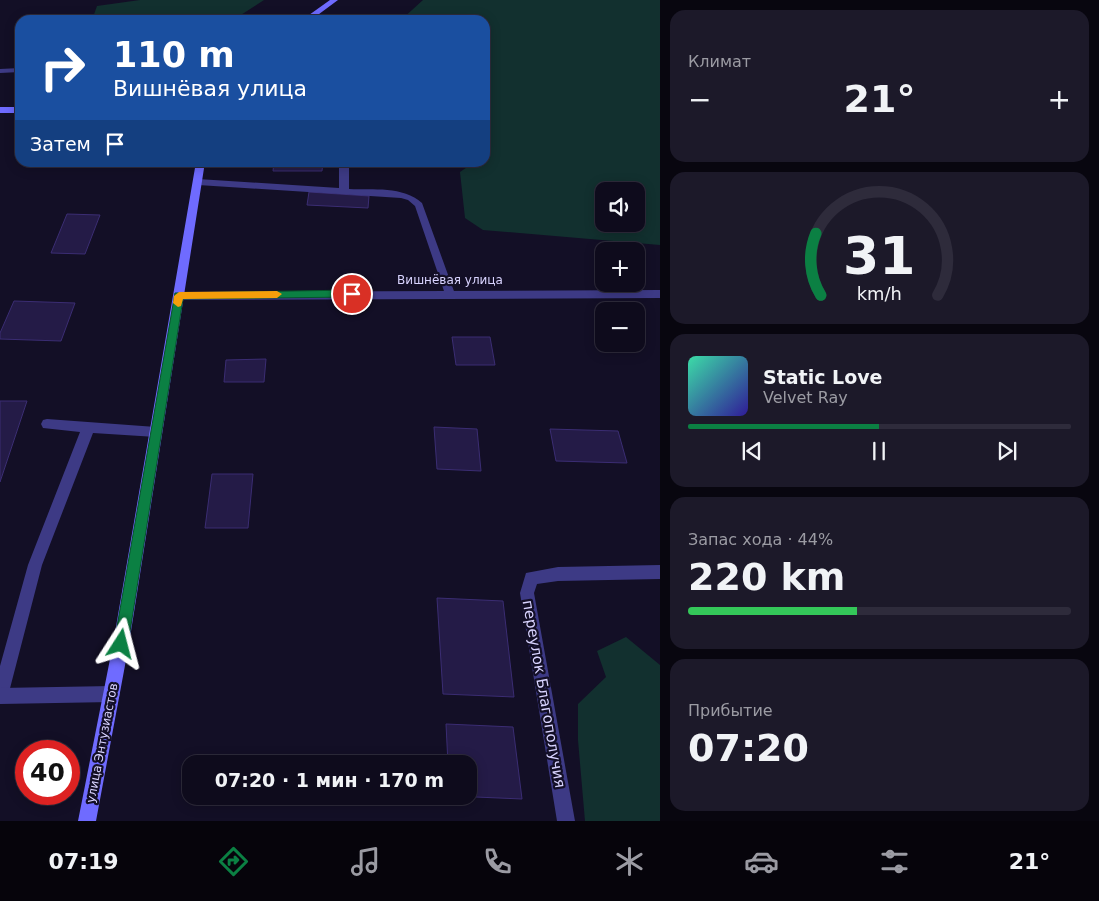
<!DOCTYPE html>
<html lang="ru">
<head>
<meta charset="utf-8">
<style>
  body { margin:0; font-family:"DejaVu Sans",sans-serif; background:#1c1929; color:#f1f3f6; height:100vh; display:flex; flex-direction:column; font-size:19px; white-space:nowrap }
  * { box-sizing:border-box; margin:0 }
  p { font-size:16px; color:#9b9ba3 }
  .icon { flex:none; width:28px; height:28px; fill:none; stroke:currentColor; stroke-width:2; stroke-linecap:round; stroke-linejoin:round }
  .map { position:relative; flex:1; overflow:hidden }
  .side { display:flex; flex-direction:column; gap:10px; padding:10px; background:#08060f; width:439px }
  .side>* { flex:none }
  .top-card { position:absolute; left:15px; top:15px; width:475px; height:152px; border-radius:15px; box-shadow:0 2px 12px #0003,0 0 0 1px #2e2b3b; background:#1a4fa0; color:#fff; overflow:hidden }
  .tools { position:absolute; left:595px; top:182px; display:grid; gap:10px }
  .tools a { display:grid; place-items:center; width:50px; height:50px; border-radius:10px; background:#0e0b1c; box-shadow:0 2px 12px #0003,0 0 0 1px #2e2b3b; font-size:25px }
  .speed { position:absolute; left:15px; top:740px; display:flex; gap:10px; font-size:25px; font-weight:700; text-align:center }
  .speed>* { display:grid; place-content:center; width:65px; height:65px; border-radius:50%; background:#0e0b1c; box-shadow:0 2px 12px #0003,0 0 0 1px #2e2b3b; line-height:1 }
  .speed .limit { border:8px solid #d22; background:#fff; color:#111 }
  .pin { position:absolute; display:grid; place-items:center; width:42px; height:42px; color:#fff; margin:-21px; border:2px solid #fff; border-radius:50%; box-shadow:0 1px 5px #0007 }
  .me { position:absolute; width:55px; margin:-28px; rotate:9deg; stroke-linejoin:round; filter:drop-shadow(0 0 4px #0008) }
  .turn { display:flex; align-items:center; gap:18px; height:105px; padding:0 15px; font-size:22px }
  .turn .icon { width:65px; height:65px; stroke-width:2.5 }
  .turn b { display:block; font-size:35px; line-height:42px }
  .then { display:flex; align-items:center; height:48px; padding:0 15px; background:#0003; gap:10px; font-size:19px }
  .big { font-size:38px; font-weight:700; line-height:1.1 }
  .side .widget { flex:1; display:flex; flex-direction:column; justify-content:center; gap:8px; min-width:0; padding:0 18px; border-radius:15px; background:#1c1929 }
  .side .dial { align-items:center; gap:0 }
  .dial svg { height:130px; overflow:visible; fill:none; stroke:#2e2b3b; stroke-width:7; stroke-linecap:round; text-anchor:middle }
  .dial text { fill:#f1f3f6; stroke:none }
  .song { display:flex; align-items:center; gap:15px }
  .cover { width:60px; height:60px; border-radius:8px; background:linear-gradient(135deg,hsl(160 70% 55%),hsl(250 70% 35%)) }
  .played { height:5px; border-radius:2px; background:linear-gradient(90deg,#0b8043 50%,#2e2b3b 50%) }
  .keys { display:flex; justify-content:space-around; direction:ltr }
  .heat { display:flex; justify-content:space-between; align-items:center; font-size:28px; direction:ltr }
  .charge { height:8px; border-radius:4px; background:linear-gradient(90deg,#34c759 44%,#2e2b3b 0) }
  .trip { position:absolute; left:182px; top:755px; width:295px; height:50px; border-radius:15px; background:#0e0b1c; box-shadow:0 2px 12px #0003,0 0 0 1px #2e2b3b; font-weight:700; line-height:50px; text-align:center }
  .menu { display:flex; height:80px; justify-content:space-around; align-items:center; background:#06040b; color:#9b9ba3 }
  .menu .icon { width:35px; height:35px }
  .menu .selected { color:#0b8043 }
  .menu b { font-size:22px; color:#f1f3f6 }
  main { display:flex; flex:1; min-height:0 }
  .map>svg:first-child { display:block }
</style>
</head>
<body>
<main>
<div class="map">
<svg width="661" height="821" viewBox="0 0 661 821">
  <rect width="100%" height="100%" fill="#130f26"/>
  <!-- green -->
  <path fill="#12302f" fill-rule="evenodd" d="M140,0H264L233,20H92L97,6Z
    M423,0H660V245L483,230L465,218L460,172L473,163L485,162V20H401ZM604,191H636V224H604Z
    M626,637L660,665V821H585L578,740V704L606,677L597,651Z"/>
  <!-- building -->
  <path fill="#241b47" stroke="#3b2d73" d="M274,162H323L322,171H273Z
    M309,192L369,196L368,208L307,205Z
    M67,214L100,215L85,254L51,253Z
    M14,301L75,303L61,341L0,339V333Z
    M452,337H490L495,365H456Z
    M266,359L264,382H224L226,360Z
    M0,401H27L0,482Z
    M434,427L477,429L481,471L437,469Z
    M550,429L618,431L627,463L556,461Z
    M212,474H253L248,528H205Z
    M437,598L503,601L514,697L443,694Z
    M446,724L513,727L522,799L452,796H469V764H448Z"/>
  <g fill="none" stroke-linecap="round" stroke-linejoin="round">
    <!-- lane -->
    <path fill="#3d3a85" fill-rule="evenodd" d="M339,162H349V189C373,190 403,186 422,203L455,294L454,297H446L445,294L415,206L408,200L401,198L198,185L193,182L198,179L339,188Z
      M47,419L156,427L161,428L162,432L161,436L156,437L93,433L42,565L8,696L6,702L0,704V666L28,565L80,432L43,428L41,424L43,420Z"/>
    <!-- street -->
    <path fill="#3d3a85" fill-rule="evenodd" d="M20,68V72L0,73V69Z
      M661,290V298L179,300L174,296L179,292Z
      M661,565V579L558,581L537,584L534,593L575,821H557L520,593L526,573L558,567Z
      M112,686L118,688L120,694L118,700L112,702L0,704V688Z"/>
    <!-- secondary -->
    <path fill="#6f6bff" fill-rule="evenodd" d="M330,0H338L311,20H302Z
      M0,107H20V113H0Z
      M196,162H205L129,644L96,821H78L113,644Z"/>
  </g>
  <!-- route -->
  <path fill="#0b8043" stroke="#07532c" d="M352,290L357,294L352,297L183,299L128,644L126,649L121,651L116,649L114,644L175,293Z"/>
  <!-- slow -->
  <path fill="#f59e0b" d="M277,291L282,294L277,298L183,299L181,306L178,307L173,303L174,296L179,292Z"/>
  <g text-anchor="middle" stroke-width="4.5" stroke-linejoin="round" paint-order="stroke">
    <!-- street labels -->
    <g font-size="12" fill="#d9d4ff" stroke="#130f26">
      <text x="450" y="284">Вишнёвая улица</text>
      <text transform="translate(102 743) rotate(-79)" y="4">улица Энтузиастов</text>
    </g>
    <!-- near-street labels -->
    <g font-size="15" fill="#d9d4ff" stroke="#130f26">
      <text transform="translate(544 694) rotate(80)" y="5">переулок Благополучия</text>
    </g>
  </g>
</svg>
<div class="tools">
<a><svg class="icon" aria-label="sound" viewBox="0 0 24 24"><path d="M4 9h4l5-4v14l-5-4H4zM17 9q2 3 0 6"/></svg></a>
<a>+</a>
<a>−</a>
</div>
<div class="speed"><div class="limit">40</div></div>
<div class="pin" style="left:352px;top:294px;background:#d93025"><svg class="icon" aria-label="arrive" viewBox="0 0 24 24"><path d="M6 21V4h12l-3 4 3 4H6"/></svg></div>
<svg class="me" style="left:121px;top:644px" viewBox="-20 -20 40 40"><path d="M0-17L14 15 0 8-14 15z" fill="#0b8043" stroke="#fff" stroke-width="4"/></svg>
<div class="trip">07:20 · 1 мин · 170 m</div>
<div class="top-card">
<div class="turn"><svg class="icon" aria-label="right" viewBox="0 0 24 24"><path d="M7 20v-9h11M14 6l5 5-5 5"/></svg><div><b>110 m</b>Вишнёвая улица</div></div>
<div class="then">Затем<svg class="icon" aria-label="arrive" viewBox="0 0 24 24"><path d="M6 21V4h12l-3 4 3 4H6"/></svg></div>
</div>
</div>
<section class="side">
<div class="widget"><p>Климат</p>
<div class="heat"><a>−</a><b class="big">21°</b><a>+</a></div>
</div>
<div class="widget dial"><svg viewBox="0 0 100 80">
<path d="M14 69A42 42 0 1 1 86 69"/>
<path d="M14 69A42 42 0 0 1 11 31" stroke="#0b8043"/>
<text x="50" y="56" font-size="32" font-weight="700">31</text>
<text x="50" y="72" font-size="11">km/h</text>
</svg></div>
<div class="widget">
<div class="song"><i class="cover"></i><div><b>Static Love</b><p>Velvet Ray</p></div></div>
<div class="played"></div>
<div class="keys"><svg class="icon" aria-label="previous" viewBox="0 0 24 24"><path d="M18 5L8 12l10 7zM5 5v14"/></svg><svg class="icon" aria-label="pause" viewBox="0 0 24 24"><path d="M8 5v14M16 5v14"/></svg><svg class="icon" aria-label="next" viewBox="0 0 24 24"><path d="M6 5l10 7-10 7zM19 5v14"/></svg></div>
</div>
<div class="widget"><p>Запас хода · 44%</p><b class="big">220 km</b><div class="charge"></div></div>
<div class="widget"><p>Прибытие</p><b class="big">07:20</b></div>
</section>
</main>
<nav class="menu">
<b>07:19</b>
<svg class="icon selected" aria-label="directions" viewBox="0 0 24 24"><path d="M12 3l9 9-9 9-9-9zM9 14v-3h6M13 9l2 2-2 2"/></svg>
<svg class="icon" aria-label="music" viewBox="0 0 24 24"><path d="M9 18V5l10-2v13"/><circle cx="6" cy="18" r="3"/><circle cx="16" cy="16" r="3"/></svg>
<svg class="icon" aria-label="phone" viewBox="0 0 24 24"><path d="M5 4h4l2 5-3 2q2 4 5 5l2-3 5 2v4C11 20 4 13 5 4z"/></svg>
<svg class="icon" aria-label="climate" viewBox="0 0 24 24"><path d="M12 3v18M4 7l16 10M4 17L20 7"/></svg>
<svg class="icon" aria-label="car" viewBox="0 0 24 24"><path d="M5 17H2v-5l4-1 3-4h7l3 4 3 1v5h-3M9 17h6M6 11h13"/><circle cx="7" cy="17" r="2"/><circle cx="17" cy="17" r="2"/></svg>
<svg class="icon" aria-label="filters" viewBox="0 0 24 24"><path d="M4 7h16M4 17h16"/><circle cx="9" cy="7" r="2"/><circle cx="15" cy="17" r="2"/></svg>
<b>21°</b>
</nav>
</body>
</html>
